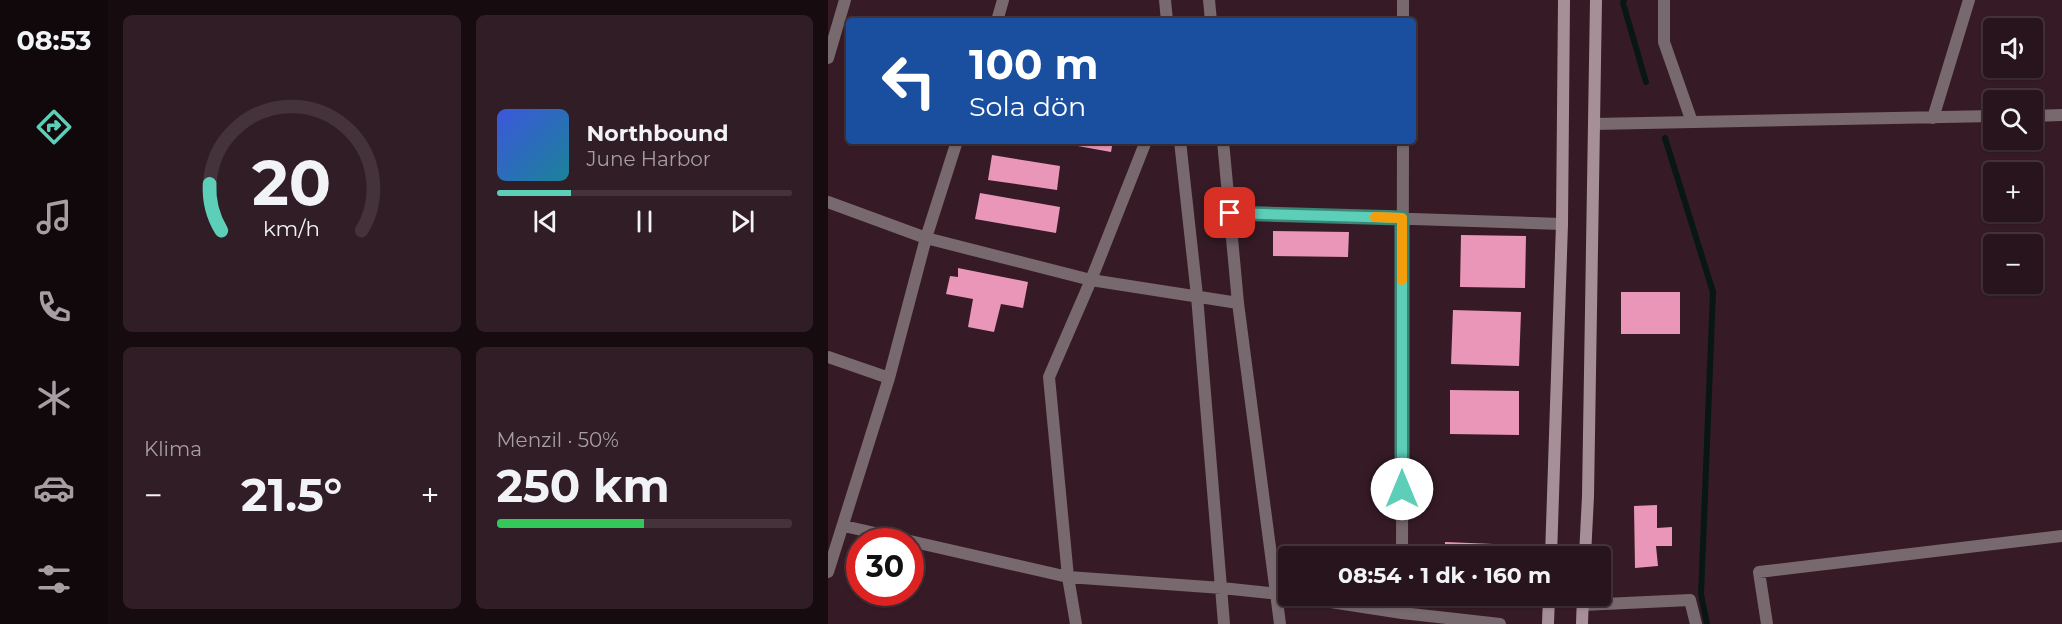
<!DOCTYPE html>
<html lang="tr">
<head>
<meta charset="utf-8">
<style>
  body { margin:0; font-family:Montserrat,sans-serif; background:#301d25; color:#f1f3f6; height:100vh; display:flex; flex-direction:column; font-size:22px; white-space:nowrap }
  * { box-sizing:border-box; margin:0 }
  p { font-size:20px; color:#a59ea3 }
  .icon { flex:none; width:33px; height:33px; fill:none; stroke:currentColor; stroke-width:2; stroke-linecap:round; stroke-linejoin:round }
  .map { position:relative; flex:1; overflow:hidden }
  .details { display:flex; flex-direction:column; gap:15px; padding:15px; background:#160b0f; width:720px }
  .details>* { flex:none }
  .banner { position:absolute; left:18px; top:18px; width:570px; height:126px; border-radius:6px; box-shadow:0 2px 4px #0004,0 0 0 2px #44333b; background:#1a4fa0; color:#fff; overflow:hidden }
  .fabs { position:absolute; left:1155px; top:18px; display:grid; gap:12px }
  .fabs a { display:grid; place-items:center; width:60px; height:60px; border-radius:6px; background:#28141c; box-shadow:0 2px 4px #0004,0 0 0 2px #44333b; font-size:30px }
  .speed { position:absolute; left:18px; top:528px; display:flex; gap:12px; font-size:30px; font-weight:700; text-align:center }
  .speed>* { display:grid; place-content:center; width:78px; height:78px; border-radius:50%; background:#28141c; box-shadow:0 2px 4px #0004,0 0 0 2px #44333b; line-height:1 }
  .speed .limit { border:9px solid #d22; background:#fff; color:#111 }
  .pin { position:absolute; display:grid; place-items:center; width:51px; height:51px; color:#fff; margin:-26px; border-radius:12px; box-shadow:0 3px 9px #0006 }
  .me { position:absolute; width:66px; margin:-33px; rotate:0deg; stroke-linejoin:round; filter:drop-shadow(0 0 4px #0008) }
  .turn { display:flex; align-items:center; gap:21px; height:126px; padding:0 24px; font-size:27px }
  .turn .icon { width:78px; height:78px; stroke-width:2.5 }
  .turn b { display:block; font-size:42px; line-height:51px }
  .big { font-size:45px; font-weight:700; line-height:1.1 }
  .details .widget { flex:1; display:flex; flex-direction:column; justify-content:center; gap:9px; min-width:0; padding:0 21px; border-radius:9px; background:#301d25 }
  .details .dial { align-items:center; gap:0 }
  .dial svg { height:156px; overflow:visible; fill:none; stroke:#44333b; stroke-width:7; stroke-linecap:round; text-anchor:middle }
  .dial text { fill:#f1f3f6; stroke:none }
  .song { display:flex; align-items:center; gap:18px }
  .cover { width:72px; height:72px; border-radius:9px; background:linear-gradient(135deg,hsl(230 70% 55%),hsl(190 70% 35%)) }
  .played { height:6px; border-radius:3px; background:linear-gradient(90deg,#5dceb8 25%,#44333b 25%) }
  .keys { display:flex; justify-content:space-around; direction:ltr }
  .heat { display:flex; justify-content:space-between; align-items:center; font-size:33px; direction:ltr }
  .charge { height:9px; border-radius:4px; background:linear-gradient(90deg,#34c759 50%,#44333b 0) }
  .details .tiles { flex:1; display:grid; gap:15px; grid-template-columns:repeat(2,1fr) }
  .trip { position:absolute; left:450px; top:546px; width:333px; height:60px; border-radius:6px; background:#28141c; box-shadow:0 2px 4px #0004,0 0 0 2px #44333b; font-weight:700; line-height:60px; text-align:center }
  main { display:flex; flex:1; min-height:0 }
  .menu { display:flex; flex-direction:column; width:108px; justify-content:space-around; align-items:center; background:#10080b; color:#a59ea3 }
  .menu .icon { width:42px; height:42px }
  .menu .active { color:#5dceb8 }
  .menu b { font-size:27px; color:#f1f3f6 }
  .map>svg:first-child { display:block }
</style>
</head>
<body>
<main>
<nav class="menu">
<b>08:53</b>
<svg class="icon active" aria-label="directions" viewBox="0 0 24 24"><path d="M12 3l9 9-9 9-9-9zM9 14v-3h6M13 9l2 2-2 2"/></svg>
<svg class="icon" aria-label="music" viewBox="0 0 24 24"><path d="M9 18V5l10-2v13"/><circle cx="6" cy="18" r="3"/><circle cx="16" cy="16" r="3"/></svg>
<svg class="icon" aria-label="phone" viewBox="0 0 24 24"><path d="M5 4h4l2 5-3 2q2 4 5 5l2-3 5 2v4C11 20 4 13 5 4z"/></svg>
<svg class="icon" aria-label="climate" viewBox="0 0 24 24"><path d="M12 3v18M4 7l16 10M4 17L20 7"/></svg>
<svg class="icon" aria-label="car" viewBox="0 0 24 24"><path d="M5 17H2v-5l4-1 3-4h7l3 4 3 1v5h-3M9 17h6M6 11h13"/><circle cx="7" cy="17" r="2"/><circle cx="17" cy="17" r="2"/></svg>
<svg class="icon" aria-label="filters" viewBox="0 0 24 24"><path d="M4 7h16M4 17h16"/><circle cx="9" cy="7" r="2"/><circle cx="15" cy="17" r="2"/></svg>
</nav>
<section class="details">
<div class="tiles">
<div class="widget dial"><svg viewBox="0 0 100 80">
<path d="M14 69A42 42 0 1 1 86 69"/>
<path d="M14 69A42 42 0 0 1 8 45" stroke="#5dceb8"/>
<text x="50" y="56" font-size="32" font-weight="700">20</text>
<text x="50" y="72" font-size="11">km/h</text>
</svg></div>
<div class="widget">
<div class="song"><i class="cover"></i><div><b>Northbound</b><p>June Harbor</p></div></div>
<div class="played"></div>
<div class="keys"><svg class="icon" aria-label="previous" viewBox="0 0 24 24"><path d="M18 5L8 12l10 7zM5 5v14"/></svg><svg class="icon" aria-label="pause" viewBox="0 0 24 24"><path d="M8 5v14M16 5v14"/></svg><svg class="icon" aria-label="next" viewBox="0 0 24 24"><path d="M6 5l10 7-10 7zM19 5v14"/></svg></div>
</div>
<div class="widget"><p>Klima</p>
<div class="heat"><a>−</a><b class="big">21.5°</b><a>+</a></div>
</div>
<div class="widget"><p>Menzil · 50%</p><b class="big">250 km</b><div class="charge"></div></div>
</div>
</section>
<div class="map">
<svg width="1234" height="624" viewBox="0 0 1234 624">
  <rect width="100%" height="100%" fill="#361b26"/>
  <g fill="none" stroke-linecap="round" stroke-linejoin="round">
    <!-- stream -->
    <path stroke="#081714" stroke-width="6" d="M796,0L795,3L818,82
      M837,138L885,292L873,594L879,624"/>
  </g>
  <!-- building -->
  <path fill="#e996b8" d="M222,141H285L283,152Z
    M164,155L232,166L229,190L160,180Z
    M152,193L232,207L228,233L147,219Z
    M445,231L521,232L520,257L445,256Z
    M633,235L698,236L697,288L632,287Z
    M130,268L200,282L195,308L173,304L166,332L140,327L145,299L118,294L122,276L130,277Z
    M793,292H852V334H793Z
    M625,310L693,312L691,366L623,364Z
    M622,390L691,391V435L622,434Z
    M829,505V528L844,527V546H828L830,566L807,568L806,506Z
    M617,542L690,545V556H617Z"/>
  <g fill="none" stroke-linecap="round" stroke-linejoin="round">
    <!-- minor -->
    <path stroke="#78696e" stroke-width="12" d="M337,0L339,21
      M381,0L383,21
      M836,0V42L864,122
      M169,21L175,0
      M575,21V0
      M0,58L17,0
      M1204,116L1234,115
      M1105,118L1141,0
      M766,124L1166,116
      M352,141L369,296L396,624
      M395,141L410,303L452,624
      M0,202L98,238L263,280L410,303
      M402,213L734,224
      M0,357L61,378
      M16,526L240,577L394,588L460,595
      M574,556L575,141
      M0,572L61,378L98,238L129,141
      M464,596L574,613L672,624
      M755,605L862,600L868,624
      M574,613V596
      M248,624L240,577L221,377L263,280L318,141
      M939,624L931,572L1234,536"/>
    <!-- secondary -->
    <path stroke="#a78f98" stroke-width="12" d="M723,556L734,224L736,0
      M757,556L760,496L768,0
      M720,624L721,596
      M754,624L755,596"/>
  </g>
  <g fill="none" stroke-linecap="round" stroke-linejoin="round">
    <!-- route casing -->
    <g stroke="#3c8678" stroke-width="15">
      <path id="route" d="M402,213L574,218V489"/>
    </g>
    <!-- route -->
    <use href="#route" stroke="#5dceb8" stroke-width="10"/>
    <!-- slow -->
    <path stroke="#f59e0b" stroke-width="10" d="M547,217L574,218V280"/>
  </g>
</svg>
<div class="fabs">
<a><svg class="icon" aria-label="sound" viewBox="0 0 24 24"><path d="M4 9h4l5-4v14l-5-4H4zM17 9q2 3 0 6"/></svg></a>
<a><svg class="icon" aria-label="search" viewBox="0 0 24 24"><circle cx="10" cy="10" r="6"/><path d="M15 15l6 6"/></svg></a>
<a>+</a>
<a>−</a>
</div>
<div class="speed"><div class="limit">30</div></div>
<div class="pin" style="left:402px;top:213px;background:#d93025"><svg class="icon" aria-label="arrive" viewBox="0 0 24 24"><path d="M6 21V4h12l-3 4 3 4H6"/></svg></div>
<svg class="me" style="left:574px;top:489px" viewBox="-20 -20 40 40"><circle r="19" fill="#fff"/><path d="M0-13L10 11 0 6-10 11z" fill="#5dceb8"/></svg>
<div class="trip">08:54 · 1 dk · 160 m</div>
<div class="banner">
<div class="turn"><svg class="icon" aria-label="left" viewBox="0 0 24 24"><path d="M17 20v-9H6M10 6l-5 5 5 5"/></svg><div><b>100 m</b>Sola dön</div></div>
</div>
</div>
</main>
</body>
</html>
